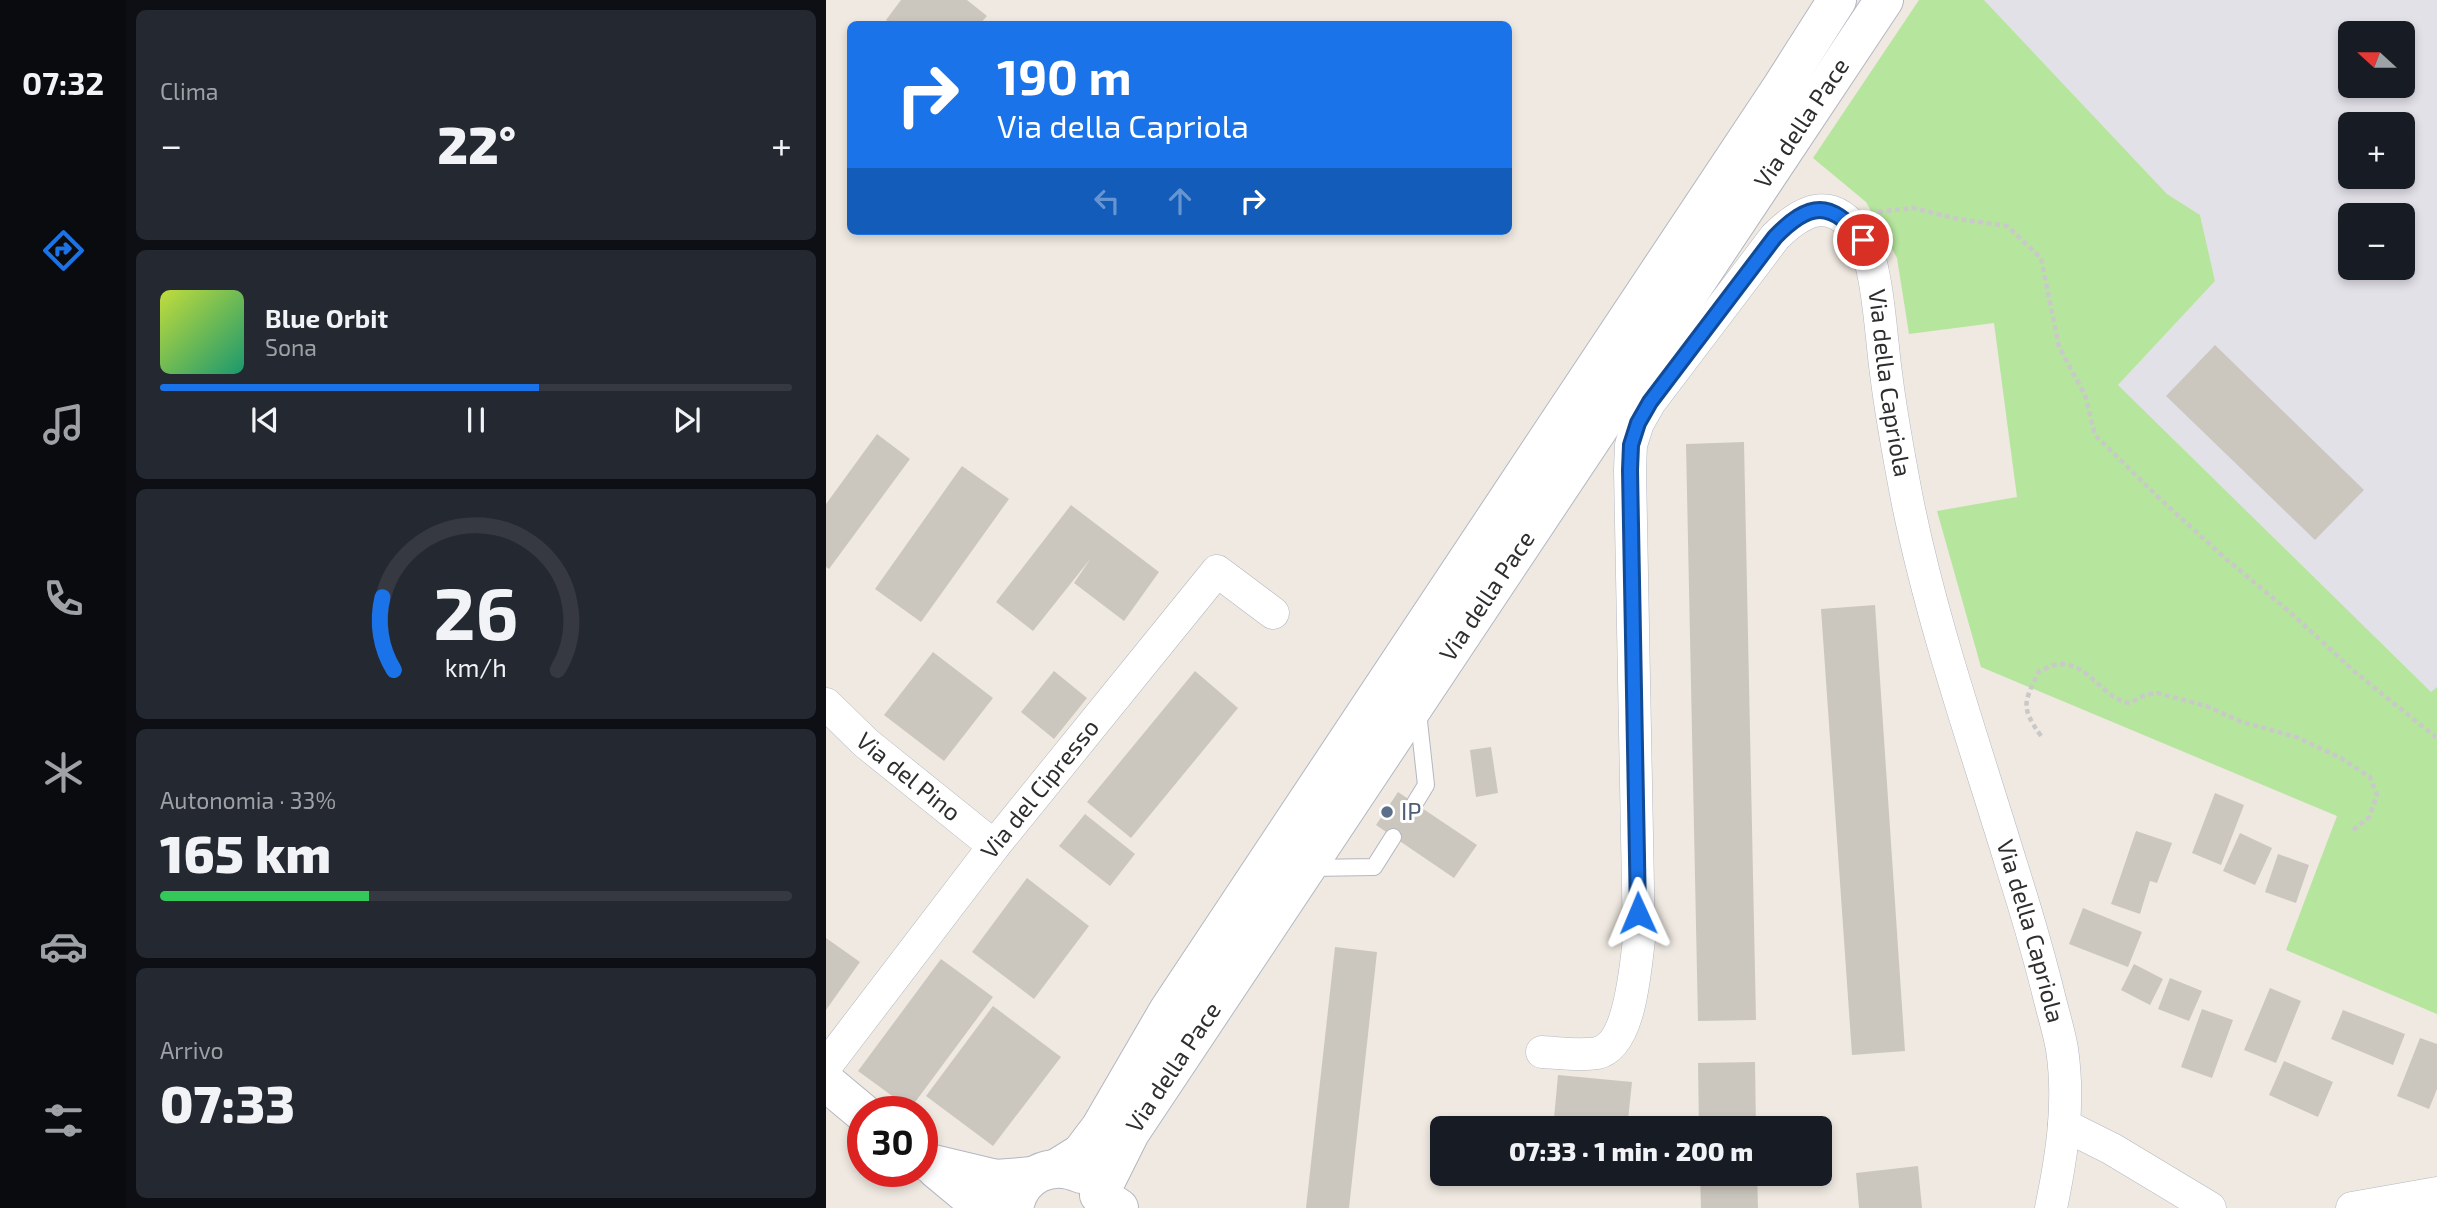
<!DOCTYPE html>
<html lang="it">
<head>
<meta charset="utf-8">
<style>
  body { margin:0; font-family:"Exo 2",sans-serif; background:#242831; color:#f1f3f6; height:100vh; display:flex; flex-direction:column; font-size:26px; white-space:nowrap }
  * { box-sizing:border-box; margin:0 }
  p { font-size:23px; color:#9ea1a6 }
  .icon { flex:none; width:38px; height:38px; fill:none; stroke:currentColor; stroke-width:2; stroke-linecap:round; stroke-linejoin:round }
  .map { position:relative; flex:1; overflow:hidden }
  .side { display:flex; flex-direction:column; gap:10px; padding:10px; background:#0d0f14; width:700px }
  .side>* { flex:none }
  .guide { position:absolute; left:21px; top:21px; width:665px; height:214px; border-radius:10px; box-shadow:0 4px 10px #0003; background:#1a73e8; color:#fff; overflow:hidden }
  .needle { width:46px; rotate:291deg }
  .controls { position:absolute; left:1512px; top:21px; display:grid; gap:14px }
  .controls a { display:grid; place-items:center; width:77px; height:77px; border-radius:10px; background:#171b24; box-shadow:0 4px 10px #0003; font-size:35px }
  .speed { position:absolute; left:21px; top:1096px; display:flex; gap:14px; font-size:35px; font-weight:700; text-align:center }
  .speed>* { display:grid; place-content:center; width:91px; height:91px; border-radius:50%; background:#171b24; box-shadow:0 4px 10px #0003; line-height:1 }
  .speed .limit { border:10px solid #d22; background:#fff; color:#111 }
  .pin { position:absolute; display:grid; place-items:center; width:60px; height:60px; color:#fff; margin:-30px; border:4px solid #fff; border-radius:50%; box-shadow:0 2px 7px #0007 }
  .me { position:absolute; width:77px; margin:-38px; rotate:359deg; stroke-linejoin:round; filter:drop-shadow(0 0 5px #0008) }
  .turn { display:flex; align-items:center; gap:24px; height:147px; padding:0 35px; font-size:32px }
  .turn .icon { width:91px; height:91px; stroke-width:2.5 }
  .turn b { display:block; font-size:49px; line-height:60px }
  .lanes { display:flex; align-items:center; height:66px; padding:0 35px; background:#0003; justify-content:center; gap:35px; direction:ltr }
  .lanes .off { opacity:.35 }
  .big { font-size:52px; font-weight:800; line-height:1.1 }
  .side .tile { flex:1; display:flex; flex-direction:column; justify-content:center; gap:10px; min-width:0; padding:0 24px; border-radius:10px; background:#242831 }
  .side .dial { align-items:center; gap:0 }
  .dial svg { height:182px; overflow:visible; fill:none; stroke:#363941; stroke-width:7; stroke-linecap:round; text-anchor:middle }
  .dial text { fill:#f1f3f6; stroke:none }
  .song { display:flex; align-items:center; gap:21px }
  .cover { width:84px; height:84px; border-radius:10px; background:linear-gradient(135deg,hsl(70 70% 55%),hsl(160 70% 35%)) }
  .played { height:7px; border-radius:4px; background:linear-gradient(90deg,#1a73e8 60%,#363941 60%) }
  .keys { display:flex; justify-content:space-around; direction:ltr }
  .heat { display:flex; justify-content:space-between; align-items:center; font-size:38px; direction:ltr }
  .charge { height:10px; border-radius:5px; background:linear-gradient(90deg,#34c759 33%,#363941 0) }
  .trip { position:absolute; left:604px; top:1116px; width:402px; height:70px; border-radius:10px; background:#171b24; box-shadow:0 4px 10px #0003; font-weight:800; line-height:70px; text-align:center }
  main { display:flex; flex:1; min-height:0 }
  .dock { display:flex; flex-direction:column; width:126px; justify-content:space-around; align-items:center; background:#090b0e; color:#9ea1a6 }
  .dock .icon { width:49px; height:49px }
  .dock .on { color:#1a73e8 }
  .dock b { font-size:32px; color:#f1f3f6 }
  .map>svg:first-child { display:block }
</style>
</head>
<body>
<main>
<nav class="dock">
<b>07:32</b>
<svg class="icon on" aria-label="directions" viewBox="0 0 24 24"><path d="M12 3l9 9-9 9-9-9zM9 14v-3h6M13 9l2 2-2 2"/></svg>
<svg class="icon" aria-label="music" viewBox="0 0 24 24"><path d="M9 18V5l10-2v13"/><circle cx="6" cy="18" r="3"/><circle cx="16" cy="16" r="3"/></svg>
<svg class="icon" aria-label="phone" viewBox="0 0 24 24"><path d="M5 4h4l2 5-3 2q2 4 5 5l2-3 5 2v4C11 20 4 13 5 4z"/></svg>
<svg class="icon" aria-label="climate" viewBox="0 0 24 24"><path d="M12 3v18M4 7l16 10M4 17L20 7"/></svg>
<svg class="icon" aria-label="car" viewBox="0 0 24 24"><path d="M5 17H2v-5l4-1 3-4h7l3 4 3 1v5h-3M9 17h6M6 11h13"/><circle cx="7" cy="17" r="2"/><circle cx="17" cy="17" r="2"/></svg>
<svg class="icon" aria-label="filters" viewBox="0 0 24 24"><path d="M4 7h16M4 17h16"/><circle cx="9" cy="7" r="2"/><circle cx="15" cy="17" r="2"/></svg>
</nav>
<section class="side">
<div class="tile"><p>Clima</p>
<div class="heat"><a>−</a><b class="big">22°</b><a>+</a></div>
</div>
<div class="tile">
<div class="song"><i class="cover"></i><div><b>Blue Orbit</b><p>Sona</p></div></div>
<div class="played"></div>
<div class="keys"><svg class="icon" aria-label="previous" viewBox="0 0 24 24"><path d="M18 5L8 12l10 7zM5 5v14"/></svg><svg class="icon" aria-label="pause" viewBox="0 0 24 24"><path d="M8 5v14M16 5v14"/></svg><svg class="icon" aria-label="next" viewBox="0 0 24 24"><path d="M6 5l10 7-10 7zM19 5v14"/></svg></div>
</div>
<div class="tile dial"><svg viewBox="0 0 100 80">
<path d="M14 69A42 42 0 1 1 86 69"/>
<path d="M14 69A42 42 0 0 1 9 37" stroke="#1a73e8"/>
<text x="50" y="56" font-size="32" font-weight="700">26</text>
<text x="50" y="72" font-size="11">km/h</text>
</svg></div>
<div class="tile"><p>Autonomia · 33%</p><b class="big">165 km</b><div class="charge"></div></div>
<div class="tile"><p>Arrivo</p><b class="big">07:33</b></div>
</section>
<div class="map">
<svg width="1611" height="1208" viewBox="0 0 1611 1208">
  <rect width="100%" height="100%" fill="#efe9e1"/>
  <!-- industrial -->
  <path fill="#e3e1e8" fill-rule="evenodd" d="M1158,0H1611V687L1605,693L1292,385L1389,281L1374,215L1341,194ZM1524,33H1577V86H1524ZM1524,124H1577V177H1524ZM1524,215H1577V268H1524Z"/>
  <!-- green -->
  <path fill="#b6e59e" d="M1093,0H1158L1341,194L1374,215L1389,281L1292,385L1605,692L1611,687V1014L1460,950L1511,816L1155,667L1111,511L1191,497L1168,323L1083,334L1071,258L1040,202L987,158Z"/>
  <!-- building -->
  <path fill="#cbc7bf" d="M75,0H141L161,16L154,24H65L60,20Z
    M1389,345L1538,490L1489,540L1340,396Z
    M51,434L84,459L3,569L0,567V504Z
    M918,442L930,1020L872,1021L860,444Z
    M136,466L183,499L95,622L49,589Z
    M245,505L333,572L298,621L248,583L265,558L207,631L170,602Z
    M1049,605L1079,1051L1026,1055L995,609Z
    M107,652L167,698L118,761L58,715Z
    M228,671L261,698L228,739L195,712Z
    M369,671L412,708L305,838L261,802Z
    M665,747L672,793L650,797L644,750Z
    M572,792L651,845L628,878L550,825Z
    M1389,793L1418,805L1395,865L1366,853Z
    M259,814L309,854L284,886L233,846Z
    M1310,831L1346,843L1331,883L1324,881L1314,914L1285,904Z
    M1414,833L1446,848L1429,885L1397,871Z
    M1452,854L1483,865L1470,903L1439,892Z
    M201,878L263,926L208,999L146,952Z
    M1257,908L1316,932L1302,967L1243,944Z
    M0,938L34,962L0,1010Z
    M509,947L551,952L523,1208H480Z
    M115,959L167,997L84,1109L32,1071Z
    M1308,964L1337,979L1324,1005L1295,990Z
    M1344,978L1376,991L1363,1021L1332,1009Z
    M1444,988L1475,1001L1450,1063L1418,1050Z
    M167,1006L235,1057L167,1146L100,1096Z
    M1376,1009L1407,1020L1386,1078L1355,1067Z
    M1517,1010L1579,1034L1567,1065L1505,1039Z
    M1594,1038L1611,1044V1089L1603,1109L1571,1096Z
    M1458,1061L1507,1082L1492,1117L1443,1095Z
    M929,1062L930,1129H873L872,1063Z
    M732,1075L806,1082L801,1129H727Z
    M1092,1166L1096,1208H1033L1030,1173Z
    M874,1174H931L932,1208H875Z"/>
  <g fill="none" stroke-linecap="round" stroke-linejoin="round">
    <!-- lane casing -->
    <g stroke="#b4b7c1" stroke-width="18">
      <path id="lane" d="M589,803L600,785L592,712
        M485,868L548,867L567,837"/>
    </g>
    <!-- street casing -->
    <g stroke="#b4b7c1" stroke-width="33">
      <g id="street">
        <path id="s1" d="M0,704L40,743L168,846"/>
        <path id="s2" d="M716,1052C733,1053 754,1056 771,1053C805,1046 809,968 813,940L804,470L805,445L812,423L824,402L949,237C979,207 1007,196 1035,237C1052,264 1055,339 1060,373C1065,415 1073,457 1081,499C1106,624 1149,745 1186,867C1200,911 1213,955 1224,1000C1228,1016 1233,1032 1236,1049C1244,1103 1236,1155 1225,1208"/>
        <path id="s3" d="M0,1066L168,846L391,571L447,613"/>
        <path d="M1238,1125L1286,1149L1384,1208"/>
        <path d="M1526,1208L1611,1193"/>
      </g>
    </g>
    <!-- secondary casing -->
    <g stroke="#b4b7c1" stroke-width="40">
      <g id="secondary">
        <path d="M0,1082L37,1113"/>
        <path d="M103,1163L170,1179L207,1176"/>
        <path d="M231,1168L255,1153L274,1128L342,1011L955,88L1011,0"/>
        <path d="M110,1169L157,1208"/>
        <path d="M188,1208C194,1175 225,1160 255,1174"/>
        <path id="s4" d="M293,1208L273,1195L304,1133L1058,0"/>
      </g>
    </g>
    <!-- path -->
    <path stroke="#c9c9c9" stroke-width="4.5" stroke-dasharray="5 3.5" stroke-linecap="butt" d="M1052,212L1087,208L1132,219L1181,226L1215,258L1233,347L1259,395L1269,435L1334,499L1399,558L1465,613L1529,672L1611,738
      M1215,736C1194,706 1198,703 1213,671C1219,669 1228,664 1234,664C1265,664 1276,699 1304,703L1319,695L1331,693L1380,706L1416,722L1470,737L1515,758L1544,777L1551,795L1543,817L1525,832"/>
    <!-- lane -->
    <use href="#lane" stroke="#fff" stroke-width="16"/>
    <!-- street -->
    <use href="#street" stroke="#fff" stroke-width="32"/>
    <!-- secondary -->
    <use href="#secondary" stroke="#fff" stroke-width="38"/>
  </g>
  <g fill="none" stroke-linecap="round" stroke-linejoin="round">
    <!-- route casing -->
    <g stroke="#114b97" stroke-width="18">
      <path id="route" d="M812,913L804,470L805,445L812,423L824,402L949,237C983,202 1005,199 1037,240"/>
    </g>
    <!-- route -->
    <use href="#route" stroke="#1a73e8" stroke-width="12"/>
  </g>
  <!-- markers -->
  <circle fill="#5c6f8a" stroke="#fff" stroke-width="2.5" cx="561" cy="812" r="7"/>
  <g text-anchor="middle" stroke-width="6" stroke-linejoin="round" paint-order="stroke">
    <!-- street labels -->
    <g font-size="24" fill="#2e2e2e" stroke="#fff">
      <text dy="8" stroke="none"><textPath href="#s4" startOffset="1306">Via della Pace</textPath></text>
      <text dy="8" stroke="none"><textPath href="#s2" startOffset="1185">Via della Capriola</textPath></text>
      <text dy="8" stroke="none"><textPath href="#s4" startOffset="738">Via della Pace</textPath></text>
      <text dy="8" stroke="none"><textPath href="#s1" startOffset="110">Via del Pino</textPath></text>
      <text dy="8" stroke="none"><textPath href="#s3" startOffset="350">Via del Cipresso</textPath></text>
      <text dy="8" stroke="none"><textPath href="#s2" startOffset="1752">Via della Capriola</textPath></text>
      <text dy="8" stroke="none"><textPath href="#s4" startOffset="172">Via della Pace</textPath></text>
    </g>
    <!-- service labels -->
    <g font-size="24" fill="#4e5e75" stroke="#fff" text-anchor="start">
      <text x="575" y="820">IP</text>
    </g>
  </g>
</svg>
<div class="controls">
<a><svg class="needle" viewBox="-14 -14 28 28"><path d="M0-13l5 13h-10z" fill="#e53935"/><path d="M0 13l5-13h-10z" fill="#9ea1a6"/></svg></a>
<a>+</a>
<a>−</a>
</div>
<div class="speed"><div class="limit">30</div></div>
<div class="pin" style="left:1037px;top:240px;background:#d93025"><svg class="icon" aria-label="arrive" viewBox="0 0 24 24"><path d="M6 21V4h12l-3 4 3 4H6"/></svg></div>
<svg class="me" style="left:812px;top:913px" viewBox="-20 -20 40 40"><path d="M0-17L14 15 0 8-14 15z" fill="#1a73e8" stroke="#fff" stroke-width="4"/></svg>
<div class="trip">07:33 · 1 min · 200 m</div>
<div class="guide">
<div class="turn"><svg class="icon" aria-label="right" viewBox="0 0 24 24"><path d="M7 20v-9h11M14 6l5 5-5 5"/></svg><div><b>190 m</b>Via della Capriola</div></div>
<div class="lanes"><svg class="icon off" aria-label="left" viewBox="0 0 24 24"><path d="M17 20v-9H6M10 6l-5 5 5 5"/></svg><svg class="icon off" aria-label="ahead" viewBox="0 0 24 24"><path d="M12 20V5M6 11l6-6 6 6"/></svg><svg class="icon" aria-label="right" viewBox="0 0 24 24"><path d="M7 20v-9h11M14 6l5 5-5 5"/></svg></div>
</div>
</div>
</main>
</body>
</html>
